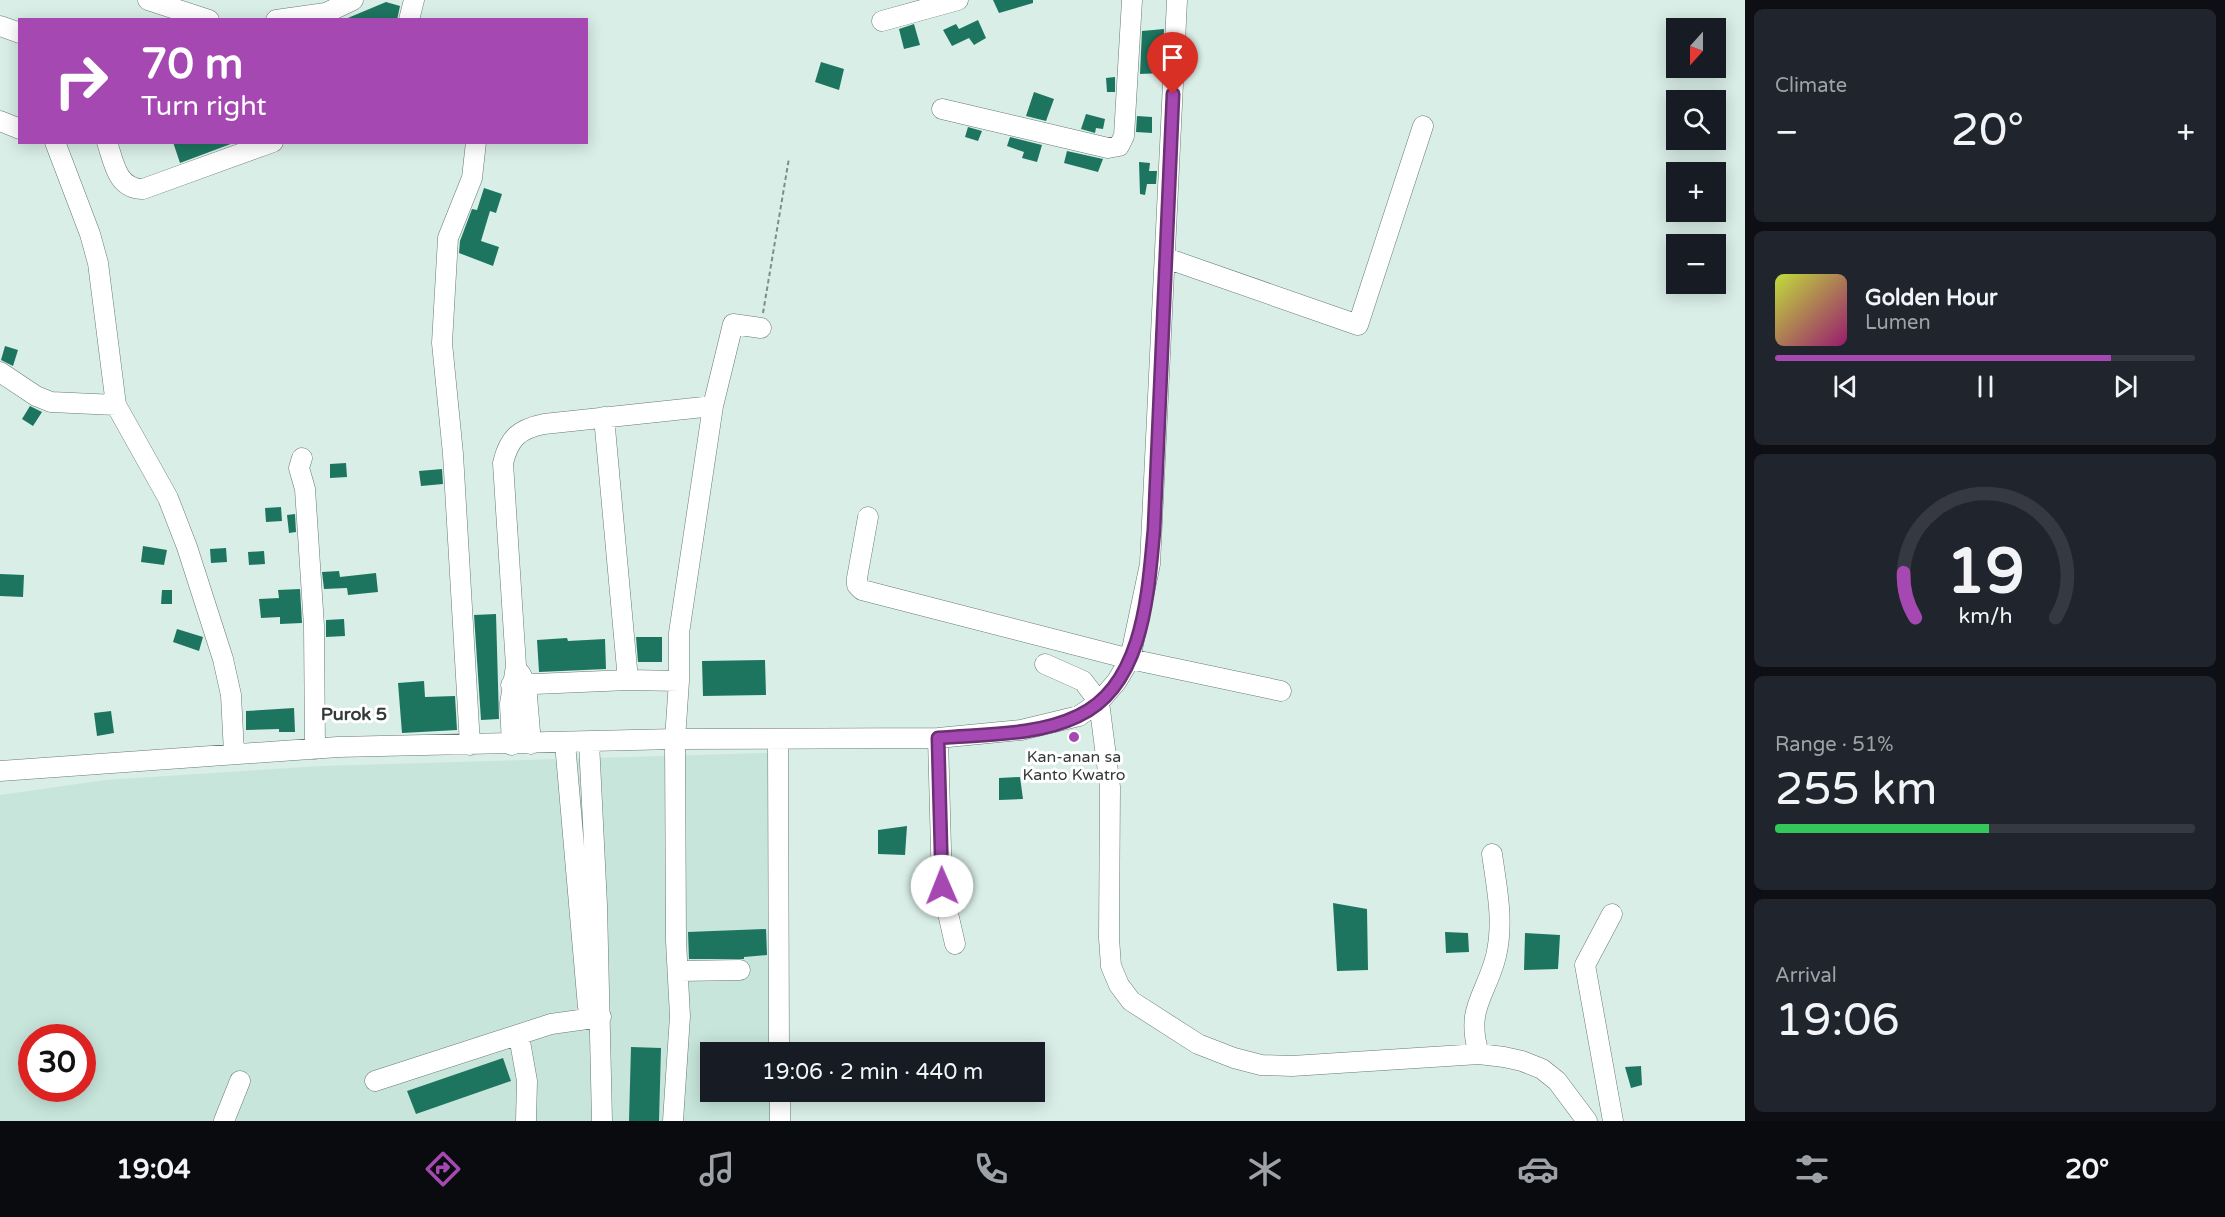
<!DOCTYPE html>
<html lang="en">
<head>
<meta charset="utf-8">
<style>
  body { margin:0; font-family:"Varela Round",sans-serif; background:#20242c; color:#f1f3f6; height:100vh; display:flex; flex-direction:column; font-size:22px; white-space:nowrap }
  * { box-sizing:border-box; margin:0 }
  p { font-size:20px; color:#9ea1a6 }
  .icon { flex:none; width:33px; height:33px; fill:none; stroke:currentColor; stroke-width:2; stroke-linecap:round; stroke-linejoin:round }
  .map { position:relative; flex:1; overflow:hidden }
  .details { display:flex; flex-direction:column; gap:9px; padding:9px; background:#0d0f14; width:480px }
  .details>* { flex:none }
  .top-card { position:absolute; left:18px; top:18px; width:570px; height:126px; border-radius:0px; box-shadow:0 3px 15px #0003; background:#a548b2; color:#fff; overflow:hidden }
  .needle { width:39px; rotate:201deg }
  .controls { position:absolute; left:1666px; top:18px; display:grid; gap:12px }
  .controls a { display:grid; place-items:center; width:60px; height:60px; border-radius:0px; background:#171b24; box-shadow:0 3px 15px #0003; font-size:30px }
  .speed { position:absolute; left:18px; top:1024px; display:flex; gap:12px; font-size:30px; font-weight:700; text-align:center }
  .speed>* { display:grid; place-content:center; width:78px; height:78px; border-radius:50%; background:#171b24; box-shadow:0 3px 15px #0003; line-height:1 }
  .speed .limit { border:9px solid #d22; background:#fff; color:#111 }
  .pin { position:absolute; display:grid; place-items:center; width:51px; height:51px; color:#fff; margin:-62px -26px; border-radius:50% 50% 50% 0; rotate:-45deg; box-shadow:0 0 6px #0007 }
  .pin .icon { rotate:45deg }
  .me { position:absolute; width:66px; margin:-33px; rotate:359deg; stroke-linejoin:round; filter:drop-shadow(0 0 4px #0008) }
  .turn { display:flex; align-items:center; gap:21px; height:126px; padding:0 24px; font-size:27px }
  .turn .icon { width:78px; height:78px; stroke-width:2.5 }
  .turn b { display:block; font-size:42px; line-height:51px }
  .big { font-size:45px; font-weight:600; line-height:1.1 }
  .details .card { flex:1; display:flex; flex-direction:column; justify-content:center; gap:9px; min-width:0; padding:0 21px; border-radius:9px; background:#20242c }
  .details .dial { align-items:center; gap:0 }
  .dial svg { height:156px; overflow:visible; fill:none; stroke:#363941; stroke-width:7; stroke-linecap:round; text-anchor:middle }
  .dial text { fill:#f1f3f6; stroke:none }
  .song { display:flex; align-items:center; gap:18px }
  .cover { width:72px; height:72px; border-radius:9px; background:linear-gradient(135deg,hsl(70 70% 55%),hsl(320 70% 35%)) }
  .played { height:6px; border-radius:3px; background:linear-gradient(90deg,#a548b2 80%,#363941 80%) }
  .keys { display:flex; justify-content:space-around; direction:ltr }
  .heat { display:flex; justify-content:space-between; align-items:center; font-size:33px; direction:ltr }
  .charge { height:9px; border-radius:4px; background:linear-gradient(90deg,#34c759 51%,#363941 0) }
  .trip { position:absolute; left:700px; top:1042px; width:345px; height:60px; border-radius:0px; background:#171b24; box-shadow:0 3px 15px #0003; font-weight:600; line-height:60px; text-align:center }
  .menu { display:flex; height:96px; justify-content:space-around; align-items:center; background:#090b0e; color:#9ea1a6 }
  .menu .icon { width:42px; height:42px }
  .menu .active { color:#a548b2 }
  .menu b { font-size:27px; color:#f1f3f6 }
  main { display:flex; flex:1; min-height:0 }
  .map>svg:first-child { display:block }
</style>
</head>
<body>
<main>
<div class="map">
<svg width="1745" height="1121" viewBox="0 0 1745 1121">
  <rect width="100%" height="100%" fill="#d9eee7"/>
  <!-- built -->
  <path fill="#c7e5db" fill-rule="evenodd" d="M768,753L772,1053H711V1092H772L773,1121H0V795L105,780L321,766ZM32,1038H82V1089H32Z"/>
  <!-- building -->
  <path fill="#1d7560" d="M993,0H1033V3L999,13Z
    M386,2L400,6L397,20H343Z
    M978,20L986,38L974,45L969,38L952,46L943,30L956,24L959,29Z
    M914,24L920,45L904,49L899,29Z
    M1164,29L1162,73L1140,74L1142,31Z
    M821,62L844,69L839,90L815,82Z
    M1115,77V92H1107L1106,78Z
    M1034,92L1054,99L1046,121L1026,116Z
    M1086,114L1105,119L1103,129L1096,128L1095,133L1081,129Z
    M1137,116L1152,117V133L1136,132Z
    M968,127L982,131L978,141L965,137Z
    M1010,137L1042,145L1037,162L1022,158L1024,152L1007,146Z
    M173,142H236L180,163Z
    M1067,151L1103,159L1098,172L1064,163Z
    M1139,162L1150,163L1149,171H1157L1156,184H1147L1145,195L1140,194Z
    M484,188L502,194L496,213L490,211L481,241L499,247L493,266L459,253L460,241L472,209L477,210Z
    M5,346L18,350L13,366L1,360Z
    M30,406L42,412L33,426L22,419Z
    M346,463L347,477L330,478V464Z
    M442,469L443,484L421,486L419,471Z
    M281,507L282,521L266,522L265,508Z
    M295,514L296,532L289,533L287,515Z
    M143,546L167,550L164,565L141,562Z
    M226,548L227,562L211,563L210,549Z
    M264,551L265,564L249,565L248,552Z
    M339,571L340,577L376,573L378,592L348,595L347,588L324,589L322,572Z
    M0,574L24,575L23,597L0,596Z
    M300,589L302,623L280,624V617L261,618L259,599L279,598L278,590Z
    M162,590H172V604H161Z
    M496,614L499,719L481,720L474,615Z
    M344,619L345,636L326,637V620Z
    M177,629L203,637L199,651L173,642Z
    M636,637H662V662H638Z
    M567,638L568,641L605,639L606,669L539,672L537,640Z
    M765,660L766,695L703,696L702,661Z
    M424,681L425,697L455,696L457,730L402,733L398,683Z
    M294,708L295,732H279V729L246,730V711Z
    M111,711L114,733L97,736L94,713Z
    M1020,777L1023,799L999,800V778Z
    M907,826L905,855L878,854V830Z
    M1333,903L1367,909L1368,970L1337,971Z
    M766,929L767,955L744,957V959H689L688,932Z
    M1445,932L1468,933L1469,952L1446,953Z
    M1525,933L1560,935L1558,969L1524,970Z
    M631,1047L661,1048L659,1121H629Z
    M503,1058L511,1081L416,1114L407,1091Z
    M1641,1066L1642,1085L1631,1088L1625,1067Z"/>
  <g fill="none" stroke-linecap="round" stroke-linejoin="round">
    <!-- minor casing -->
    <g stroke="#677a74" stroke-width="21">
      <path id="minor" d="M148,0L209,20
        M276,20L326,13L353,0
        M409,20L414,0
        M882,21L958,0
        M0,26L20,33
        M942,109L1108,148L1119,146L1124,136L1132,0
        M0,121L20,129
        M55,142L90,234L98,263L116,405L168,498L187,547L223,659L231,695L234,753
        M107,142C114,163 117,189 143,189L273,142
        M1166,258L1358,325L1423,126
        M0,372L36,396L51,402L116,405
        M604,417L628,680
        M302,458L299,468L305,489L314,626L315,749
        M868,517L857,578V585L862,590L1130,659L1281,691
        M1045,664L1083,681L1099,702L1110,787L1109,938L1111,966L1119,985L1131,1001L1198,1044L1234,1058L1261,1065L1292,1066L1479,1054L1504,1057L1522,1061L1542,1069L1557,1081L1587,1121
        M520,673L526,684L531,744
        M511,685L628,680L679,681
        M938,738L942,887L955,944
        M778,740L779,1053
        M589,742L597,905L602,1121
        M565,743L588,1007
        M470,745L453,454L442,343L448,238L472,178L476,142
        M512,745L510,704L516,666L503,463C509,438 519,429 544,424L713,406
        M0,771L338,747L675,739L938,738L1021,730L1079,716L1099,702L1117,681L1130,659L1150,564L1177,0
        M1612,914L1585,965L1613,1121
        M679,971L740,970
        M519,1036L527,1081L526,1121
        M1479,1054C1465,1008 1486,996 1496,956C1504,922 1497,889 1492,854
        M375,1081L551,1024L601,1017
        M780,1092V1121
        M224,1121L240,1081
        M673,1121L680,1016L676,941L675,739L679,681V633L713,406L733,324L761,328"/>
    </g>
    <!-- path -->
    <path stroke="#7f8d88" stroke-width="2" stroke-dasharray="4.5 3" stroke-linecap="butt" d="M763,313L789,158"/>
    <!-- minor -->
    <use href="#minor" stroke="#fff" stroke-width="20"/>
  </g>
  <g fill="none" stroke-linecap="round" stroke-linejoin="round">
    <!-- route casing -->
    <g stroke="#6b2f74" stroke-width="15">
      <path id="route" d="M942,886L938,738C983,734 1037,736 1078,716C1144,686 1148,592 1154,530L1173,94"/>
    </g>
    <!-- route -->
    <use href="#route" stroke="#a548b2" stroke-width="10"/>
  </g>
  <!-- markers -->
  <circle fill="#a548b2" stroke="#fff" stroke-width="2" cx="1074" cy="737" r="6"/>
  <g text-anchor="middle" stroke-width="6" stroke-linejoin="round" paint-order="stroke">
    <!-- poi labels -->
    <g font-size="16" fill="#333b38" stroke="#fff">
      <text x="1074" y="762">Kan-anan sa<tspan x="1074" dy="18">Kanto Kwatro</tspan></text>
    </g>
    <!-- neighbourhood labels -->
    <g font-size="18" font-weight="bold" fill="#333b38" stroke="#fff">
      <text x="354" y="720">Purok 5</text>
    </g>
  </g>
</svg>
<div class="controls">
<a><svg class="needle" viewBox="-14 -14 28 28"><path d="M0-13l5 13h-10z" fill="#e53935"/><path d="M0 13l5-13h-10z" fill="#9ea1a6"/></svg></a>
<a><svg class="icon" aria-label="search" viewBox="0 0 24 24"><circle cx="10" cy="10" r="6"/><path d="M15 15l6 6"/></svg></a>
<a>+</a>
<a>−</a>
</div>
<div class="speed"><div class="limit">30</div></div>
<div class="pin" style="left:1173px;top:94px;background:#d93025"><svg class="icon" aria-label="arrive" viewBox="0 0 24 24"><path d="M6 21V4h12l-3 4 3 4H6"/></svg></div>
<svg class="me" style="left:942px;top:886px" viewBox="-20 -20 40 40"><circle r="19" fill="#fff"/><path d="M0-13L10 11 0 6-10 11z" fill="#a548b2"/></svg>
<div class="trip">19:06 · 2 min · 440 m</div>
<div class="top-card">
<div class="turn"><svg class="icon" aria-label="right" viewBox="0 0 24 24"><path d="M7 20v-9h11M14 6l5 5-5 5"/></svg><div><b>70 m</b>Turn right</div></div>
</div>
</div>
<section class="details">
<div class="card"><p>Climate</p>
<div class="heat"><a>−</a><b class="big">20°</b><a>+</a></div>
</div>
<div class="card">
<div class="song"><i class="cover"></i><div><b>Golden Hour</b><p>Lumen</p></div></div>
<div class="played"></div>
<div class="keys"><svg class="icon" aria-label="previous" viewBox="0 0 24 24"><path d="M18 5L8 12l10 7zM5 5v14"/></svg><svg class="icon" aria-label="pause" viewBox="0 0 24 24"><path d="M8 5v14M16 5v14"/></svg><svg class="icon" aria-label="next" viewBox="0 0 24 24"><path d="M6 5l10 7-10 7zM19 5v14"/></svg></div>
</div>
<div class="card dial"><svg viewBox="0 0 100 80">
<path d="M14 69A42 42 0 1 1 86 69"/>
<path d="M14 69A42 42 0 0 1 8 46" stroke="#a548b2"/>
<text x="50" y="56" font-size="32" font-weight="700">19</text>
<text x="50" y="72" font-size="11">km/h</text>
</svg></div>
<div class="card"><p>Range · 51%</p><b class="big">255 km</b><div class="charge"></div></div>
<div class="card"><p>Arrival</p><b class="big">19:06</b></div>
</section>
</main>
<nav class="menu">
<b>19:04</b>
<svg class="icon active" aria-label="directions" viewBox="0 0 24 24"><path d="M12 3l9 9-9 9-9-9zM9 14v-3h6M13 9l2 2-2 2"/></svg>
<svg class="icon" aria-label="music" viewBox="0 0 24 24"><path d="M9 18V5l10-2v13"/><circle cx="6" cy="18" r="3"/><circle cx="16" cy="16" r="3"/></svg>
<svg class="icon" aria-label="phone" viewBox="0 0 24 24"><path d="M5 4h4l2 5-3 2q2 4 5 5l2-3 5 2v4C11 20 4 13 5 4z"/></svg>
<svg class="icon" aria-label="climate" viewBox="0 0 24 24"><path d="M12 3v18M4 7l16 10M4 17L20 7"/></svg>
<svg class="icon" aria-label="car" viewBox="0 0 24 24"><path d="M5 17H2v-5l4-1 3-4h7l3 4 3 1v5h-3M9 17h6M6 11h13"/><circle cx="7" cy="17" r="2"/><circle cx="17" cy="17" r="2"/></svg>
<svg class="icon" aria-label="filters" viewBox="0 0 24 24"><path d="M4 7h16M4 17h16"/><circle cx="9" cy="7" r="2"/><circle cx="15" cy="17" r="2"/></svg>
<b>20°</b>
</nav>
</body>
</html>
